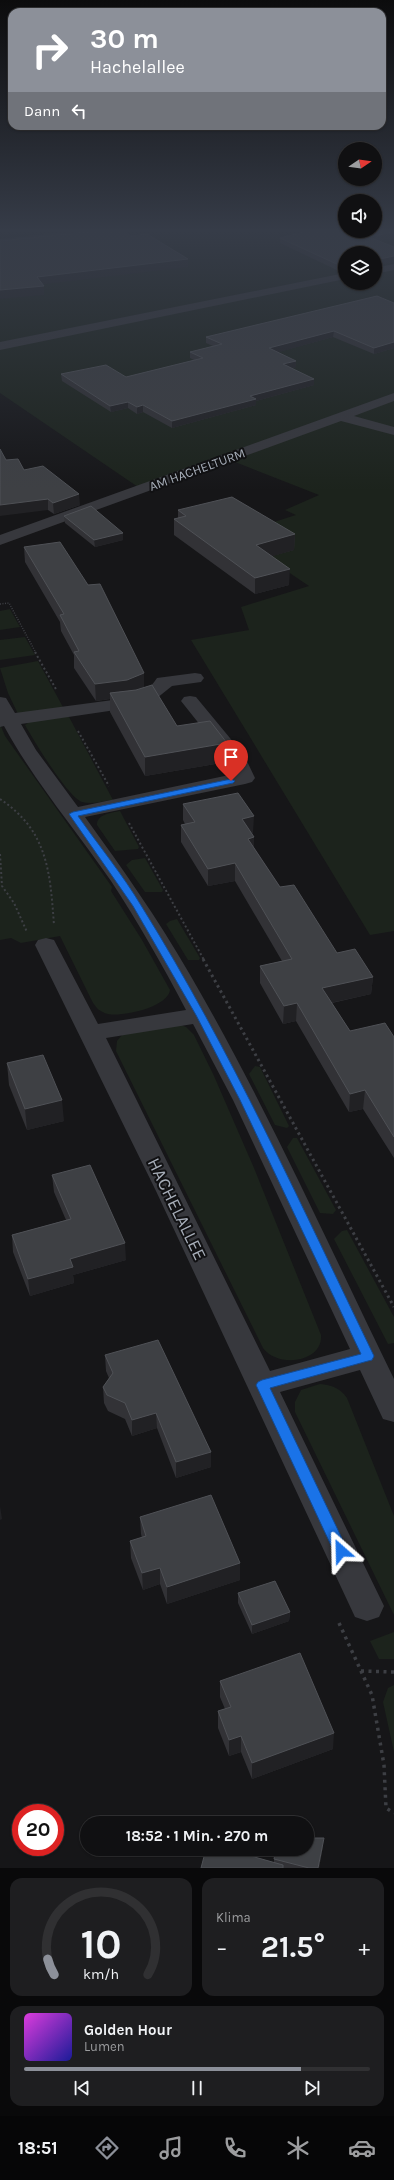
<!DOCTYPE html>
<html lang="de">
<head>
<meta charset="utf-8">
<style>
  body { margin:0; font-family:Karla,sans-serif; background:#1e1e20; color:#f1f3f6; height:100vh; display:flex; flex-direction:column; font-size:15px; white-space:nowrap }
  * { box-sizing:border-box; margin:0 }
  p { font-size:13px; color:#9c9d9f }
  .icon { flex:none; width:22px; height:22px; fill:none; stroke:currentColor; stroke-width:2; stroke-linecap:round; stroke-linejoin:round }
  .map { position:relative; height:1868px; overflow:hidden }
  .panel { display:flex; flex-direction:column; gap:10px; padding:10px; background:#09090a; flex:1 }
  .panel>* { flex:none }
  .hud { position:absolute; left:8px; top:8px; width:378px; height:122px; border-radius:12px; box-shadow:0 1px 3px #0004,0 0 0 1px #303032; background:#8c9099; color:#fff; overflow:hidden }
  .needle { width:26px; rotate:77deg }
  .fabs { position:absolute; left:338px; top:142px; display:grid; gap:8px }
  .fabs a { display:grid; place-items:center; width:44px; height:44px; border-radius:50%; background:#101012; box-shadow:0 1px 3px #0004,0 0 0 1px #303032; font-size:20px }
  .speed { position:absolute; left:12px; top:1804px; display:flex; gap:8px; font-size:20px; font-weight:700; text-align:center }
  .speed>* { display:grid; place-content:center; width:52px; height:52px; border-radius:50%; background:#101012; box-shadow:0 1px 3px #0004,0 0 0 1px #303032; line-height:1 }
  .speed .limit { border:6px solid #d22; background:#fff; color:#111 }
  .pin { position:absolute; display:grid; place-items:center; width:34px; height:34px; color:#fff; margin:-41px -17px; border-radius:50% 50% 50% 0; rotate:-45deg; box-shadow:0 0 4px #0007 }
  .pin .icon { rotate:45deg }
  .me { position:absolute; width:44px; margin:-22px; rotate:335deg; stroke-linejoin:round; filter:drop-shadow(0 0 3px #0008) }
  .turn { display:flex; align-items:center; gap:14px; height:84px; padding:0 16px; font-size:18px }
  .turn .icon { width:52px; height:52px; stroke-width:2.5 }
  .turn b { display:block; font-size:28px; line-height:34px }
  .then { display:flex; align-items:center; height:38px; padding:0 16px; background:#0003; gap:8px; font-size:15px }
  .big { font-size:30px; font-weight:700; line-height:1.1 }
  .panel .tile { flex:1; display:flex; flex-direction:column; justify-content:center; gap:6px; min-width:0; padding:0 14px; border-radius:12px; background:#1e1e20 }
  .panel .dial { align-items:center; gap:0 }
  .dial svg { height:104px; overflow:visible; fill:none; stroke:#303032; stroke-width:7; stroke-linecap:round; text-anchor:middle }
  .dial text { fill:#f1f3f6; stroke:none }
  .song { display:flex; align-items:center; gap:12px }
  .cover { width:48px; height:48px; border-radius:6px; background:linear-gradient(135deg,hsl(300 70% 55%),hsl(240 70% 35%)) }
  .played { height:4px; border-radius:2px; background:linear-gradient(90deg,#8c9099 80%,#303032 80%) }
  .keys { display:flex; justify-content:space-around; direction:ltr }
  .heat { display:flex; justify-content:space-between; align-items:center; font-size:22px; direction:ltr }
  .panel .tiles { flex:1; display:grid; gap:10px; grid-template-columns:1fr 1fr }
  .tile:last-child { grid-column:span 2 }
  .trip { position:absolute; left:80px; top:1816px; width:234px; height:40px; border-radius:20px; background:#101012; box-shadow:0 1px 3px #0004,0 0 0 1px #303032; font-weight:700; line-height:40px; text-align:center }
  .menu { display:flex; height:64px; justify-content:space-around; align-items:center; background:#060607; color:#9c9d9f }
  .menu .icon { width:28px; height:28px }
  .menu .on { color:#8c9099 }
  .menu b { font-size:18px; color:#f1f3f6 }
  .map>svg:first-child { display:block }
</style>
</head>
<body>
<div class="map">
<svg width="394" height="1868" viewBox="0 0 394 1868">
  <rect width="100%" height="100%" fill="#161618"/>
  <!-- green -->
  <path fill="#1c231c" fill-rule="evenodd" d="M0,230H88L0,240Z
    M121,230H394V931L370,935L191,640L249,630L241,607L309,586L233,535L296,515L285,510L319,495L230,460L138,487L0,393V287ZM345,253H375V283H345Z
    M10,609L20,627L0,630V611Z
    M25,637L35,655L0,660V640Z
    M38,661L64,709L18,714L8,693L0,668Z
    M68,715L113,800C103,801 92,805 82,802C67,796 34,741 25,725L29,722Z
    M0,724L5,736L112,887L111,891L142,940L170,990C168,1007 123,1017 108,1014C100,1012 96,1008 92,1001L60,936L21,943L11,938L0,940Z
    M120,811L139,847L138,849L115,851L97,825C97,814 111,813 120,811Z
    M145,858L163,890L162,892H145L126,865L132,860Z
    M177,919L200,958L199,960H188L166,924L170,921Z
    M179,1024L186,1027L194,1035L214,1076L254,1168L321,1335C323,1363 277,1368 263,1348L116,1051L117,1041L122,1035Z
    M255,1066L260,1067L289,1126L287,1128L275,1125L249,1074Z
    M293,1138H297L336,1210L333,1214L320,1213L287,1147Z
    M347,1230L394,1317V1343L388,1344L334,1239L342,1231Z
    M320,1384C332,1385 340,1388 347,1398L394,1516V1615L295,1412V1402L301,1390Z
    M394,1632V1659H379L370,1641Z
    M394,1685V1752L383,1702L388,1688Z"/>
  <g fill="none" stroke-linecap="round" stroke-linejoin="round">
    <!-- path-far3 -->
    <path stroke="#3d3f44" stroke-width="1.5" stroke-dasharray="1 1.5" stroke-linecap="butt" d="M0,604L9,603L36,653"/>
    <!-- path-far2 -->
    <path stroke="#3d3f44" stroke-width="2" stroke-dasharray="2 2.5" stroke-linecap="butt" d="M35,652L57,691
      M78,731L109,786
      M0,799C48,831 50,872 54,925
      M129,823L204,960
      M0,854L2,886L14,903L27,932"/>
    <!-- path-far1 -->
    <path stroke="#3d3f44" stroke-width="3" stroke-dasharray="2.5 3.5" stroke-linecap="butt" d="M203,959L394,1307"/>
    <!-- path -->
    <path stroke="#3d3f44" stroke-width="3.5" stroke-dasharray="3 4.5" stroke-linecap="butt" d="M339,1623L372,1695L384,1765L386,1808L394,1813
      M361,1671L394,1672"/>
    <!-- minor -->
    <path fill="#37383d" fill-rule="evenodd" d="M80,230H110L105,233L0,245V239Z
      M394,264V270L375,274V268Z
      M345,273V279L0,350V342Z
      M394,393V401L354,416L394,427V435L341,421L0,545V535Z
      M195,673L201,674L204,678L201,682L172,686L152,702L136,707L21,724L36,750L78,807L234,774L228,760L181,701L184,697L190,696L196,697L244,755L255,778L252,782L245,784L85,817C122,868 158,919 189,973C265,1103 328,1244 394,1379V1422L383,1419L360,1370L280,1392L384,1606L379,1617L367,1621L355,1617L156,1191L35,945L38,940L46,938L54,940L98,1024L186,1010C163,966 138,922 111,881C75,829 34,781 4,726L0,727V697L6,698L15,713L128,698C141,694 149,690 157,678ZM193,1024L233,1100L350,1349L270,1371L106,1038Z"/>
  </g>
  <!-- wall -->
  <path fill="#323236" d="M394,230V237L378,241L394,262L375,265V253L341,272L280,243V238Z
    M394,303V348L374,354L333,337L278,352L296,367L292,368L314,385L256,401V405L172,428L143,412L137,414L128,408L111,412L62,381L61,374L126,377L194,360L190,358V352L213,346L206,343V337Z
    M6,460L24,470L80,505L54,514L48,510Z
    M178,510L295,534L294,550L272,556L289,585L255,594L174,535V519L178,518Z
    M64,516L123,533V540L95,547L65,523Z
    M24,547L177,726L227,762L145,776L110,712V699L96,701L74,668V655L61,631L60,622L25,562Z
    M183,804L253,833L251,834L254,837V848L280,887L337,953L373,977L371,994L332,1003L350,1031L394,1037V1158L363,1109L349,1112L296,1021L283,1024L260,983V966L282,961L235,881L208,886L181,842V825L185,824L183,820Z
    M7,1063L64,1121L27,1130L9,1085Z
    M52,1175L126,1260L73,1275L74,1283L30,1296L13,1252L12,1235L66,1220L54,1192Z
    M105,1355L211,1467L176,1478L157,1428L132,1436L125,1419L108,1411L104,1403L103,1387L109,1378L106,1371Z
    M140,1517L240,1563V1580L167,1604L160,1584L143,1590L131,1558L130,1541L142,1538L141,1534Z
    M238,1593L290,1612L289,1621L252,1634L238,1603Z
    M220,1681L333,1749L252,1779L241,1752L229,1756L218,1728V1711L225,1709L220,1697Z
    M323,1846L319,1868H201L274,1863V1859Z"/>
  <!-- shaded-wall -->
  <path fill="#212124" d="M394,232V237L369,242V237Z
    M394,256V262L375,265V260Z
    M188,259V267L38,285L37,277Z
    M341,266H345V271L341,272Z
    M44,286V295L0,299V290Z
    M334,331L333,337L269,355V348Z
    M394,342V348L374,354V348Z
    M296,361V367L283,371V364Z
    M314,379V385L256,401V405L172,428V421L250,396Z
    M128,402V408L111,412L110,406Z
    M143,405V412L137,414V407Z
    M79,494L80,505L54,514L53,503Z
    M48,499V510L0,516V505Z
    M123,533V540L95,547L94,540Z
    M295,534L294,550L256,561V545Z
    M290,569L289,585L255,594V578Z
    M144,673V689L110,693V699L96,701L95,684Z
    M227,743V762L145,776V757Z
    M254,816L253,833L241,836L242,819Z
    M254,837V854L248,839Z
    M235,863V881L208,886V869Z
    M373,977L371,994L321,1005L322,988Z
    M297,1003L296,1021L283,1024L284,1006Z
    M365,1090L363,1109L349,1112L350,1094Z
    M62,1100L64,1121L27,1130L25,1109Z
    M125,1243L126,1260L73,1275L74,1283L30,1296L28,1279L70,1259Z
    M156,1413L157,1428L132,1436V1420Z
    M211,1452V1467L176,1478V1462Z
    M0,1506L2,1519L0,1520Z
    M240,1563V1580L167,1604V1587Z
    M160,1568V1584L143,1590L142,1573Z
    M290,1612L289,1621L252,1634V1625Z
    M334,1733L333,1749L252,1779V1763Z
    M241,1736V1752L229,1756V1740Z
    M324,1838L323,1846L319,1868H318Z"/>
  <!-- building -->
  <path fill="#3e4044" stroke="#4f5156" d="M107,230H123L131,236L147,234L188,259L37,277L44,286L0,290V241Z
    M311,230H345V231H375V230H394V232L369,237L394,247V256L375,260V253H345V266H341L280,238Z
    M377,296L394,303V342L374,348L334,331L269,348L296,361L283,364L314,379L250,396L256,399L172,421L143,405L137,407L128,402L110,406L61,374L106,365L126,377L203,358L190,352L222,344L206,337Z
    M0,449L6,460L18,459L24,470L43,466L79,494L53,503L48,499L0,505Z
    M232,497L295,534L256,545L290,569L255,578L174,519L186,516L178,510Z
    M91,506L123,533L94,540L64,516Z
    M60,542L88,585L100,584L144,673L127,680L95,684L74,652L79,651L60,615L64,614L24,547Z
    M152,685L177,726L210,721L227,743L145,757L110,693L136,690Z
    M238,793L254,816L242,819L254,837L248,839L280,887L294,885L337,953L355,949L373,977L322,988L350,1031L385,1023L394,1037V1137L365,1090L350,1094L297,1003L284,1006L260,966L292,959L235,863L208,869L181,825L195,822L183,804Z
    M43,1055L62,1100L25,1109L7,1063Z
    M90,1165L125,1243L70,1259L73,1267L28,1279L12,1235L71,1219L52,1175Z
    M158,1340L211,1452L176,1462L156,1413L132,1420L125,1403L107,1395L103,1387L113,1373L105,1355Z
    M211,1495L240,1563L167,1587L160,1568L142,1573L130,1541L146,1536L140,1517Z
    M275,1581L290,1612L252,1625L238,1593Z
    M300,1653L334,1733L252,1763L241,1736L229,1740L218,1711L231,1707L220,1681Z
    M307,1838H324L318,1868H309L274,1859L276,1849H307Z
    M206,1849H226L283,1865V1868H201Z"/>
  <!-- sky -->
  <linearGradient id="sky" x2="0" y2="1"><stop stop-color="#0c0c0d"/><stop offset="0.47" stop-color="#363c48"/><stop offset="1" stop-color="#363c48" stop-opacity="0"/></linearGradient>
  <rect width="394" height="491" fill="url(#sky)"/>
  <!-- route -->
  <path fill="#1a73e8" stroke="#114b97" d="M231,779L235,781L233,783L78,816C99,846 123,875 142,907C231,1050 301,1205 374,1356L372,1360L368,1361L270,1388L348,1551L346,1556L341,1557L336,1556L256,1385L258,1382L262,1380L361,1354L240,1100L196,1015L133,906L69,814L73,812Z"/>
  <g text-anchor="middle" stroke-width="4" stroke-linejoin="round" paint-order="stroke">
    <!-- far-street labels -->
    <g font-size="13" fill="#a7aeb9" stroke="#111113">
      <text transform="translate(197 469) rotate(-20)" y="5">AM HACHELTURM</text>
    </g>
    <!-- near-street labels -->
    <g font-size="18" fill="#a7aeb9" stroke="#111113">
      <text transform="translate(177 1209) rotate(64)" y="6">HACHELALLEE</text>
    </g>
  </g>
</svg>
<div class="fabs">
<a><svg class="needle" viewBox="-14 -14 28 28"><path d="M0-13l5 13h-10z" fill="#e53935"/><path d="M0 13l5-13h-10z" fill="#9c9d9f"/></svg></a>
<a><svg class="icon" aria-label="sound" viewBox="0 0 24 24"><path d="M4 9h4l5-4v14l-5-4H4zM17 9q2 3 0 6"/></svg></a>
<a><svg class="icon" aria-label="layers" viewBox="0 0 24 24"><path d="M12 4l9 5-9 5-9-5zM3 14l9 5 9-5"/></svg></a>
</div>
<div class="speed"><div class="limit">20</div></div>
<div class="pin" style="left:231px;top:781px;background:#d93025"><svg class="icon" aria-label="arrive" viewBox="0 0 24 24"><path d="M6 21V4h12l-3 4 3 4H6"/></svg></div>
<svg class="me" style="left:341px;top:1551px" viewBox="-20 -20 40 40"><path d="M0-17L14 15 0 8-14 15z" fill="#1a73e8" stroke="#fff" stroke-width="4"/></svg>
<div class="trip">18:52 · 1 Min. · 270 m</div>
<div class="hud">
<div class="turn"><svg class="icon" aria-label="right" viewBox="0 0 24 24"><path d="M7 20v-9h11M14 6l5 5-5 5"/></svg><div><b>30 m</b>Hachelallee</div></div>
<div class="then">Dann<svg class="icon" aria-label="left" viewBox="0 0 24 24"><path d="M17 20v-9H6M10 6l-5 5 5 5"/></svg></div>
</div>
</div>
<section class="panel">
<div class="tiles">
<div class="tile dial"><svg viewBox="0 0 100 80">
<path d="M14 69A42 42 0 1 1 86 69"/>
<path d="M14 69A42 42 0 0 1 9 57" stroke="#8c9099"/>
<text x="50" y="56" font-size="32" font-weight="700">10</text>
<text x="50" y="72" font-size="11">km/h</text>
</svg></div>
<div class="tile"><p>Klima</p>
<div class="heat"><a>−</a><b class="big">21.5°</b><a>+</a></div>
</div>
<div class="tile">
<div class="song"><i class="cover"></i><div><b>Golden Hour</b><p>Lumen</p></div></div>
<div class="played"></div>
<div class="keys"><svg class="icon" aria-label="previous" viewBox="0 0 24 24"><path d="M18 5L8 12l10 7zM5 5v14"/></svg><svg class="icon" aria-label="pause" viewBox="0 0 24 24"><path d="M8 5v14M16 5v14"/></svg><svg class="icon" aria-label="next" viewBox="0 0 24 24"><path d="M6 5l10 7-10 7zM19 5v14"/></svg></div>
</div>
</div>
</section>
<nav class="menu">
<b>18:51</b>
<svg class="icon on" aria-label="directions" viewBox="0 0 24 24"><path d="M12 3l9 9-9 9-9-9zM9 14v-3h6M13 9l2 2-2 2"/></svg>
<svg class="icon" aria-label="music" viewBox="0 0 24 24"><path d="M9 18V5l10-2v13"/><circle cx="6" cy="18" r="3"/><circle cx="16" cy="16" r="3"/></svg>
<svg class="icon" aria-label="phone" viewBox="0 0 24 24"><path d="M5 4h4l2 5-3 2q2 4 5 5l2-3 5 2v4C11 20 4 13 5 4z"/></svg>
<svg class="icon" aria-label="climate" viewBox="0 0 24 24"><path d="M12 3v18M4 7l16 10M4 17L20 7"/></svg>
<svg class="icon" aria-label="car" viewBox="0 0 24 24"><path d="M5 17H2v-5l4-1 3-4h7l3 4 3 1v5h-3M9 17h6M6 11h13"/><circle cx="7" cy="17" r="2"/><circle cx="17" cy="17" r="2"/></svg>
</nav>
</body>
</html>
